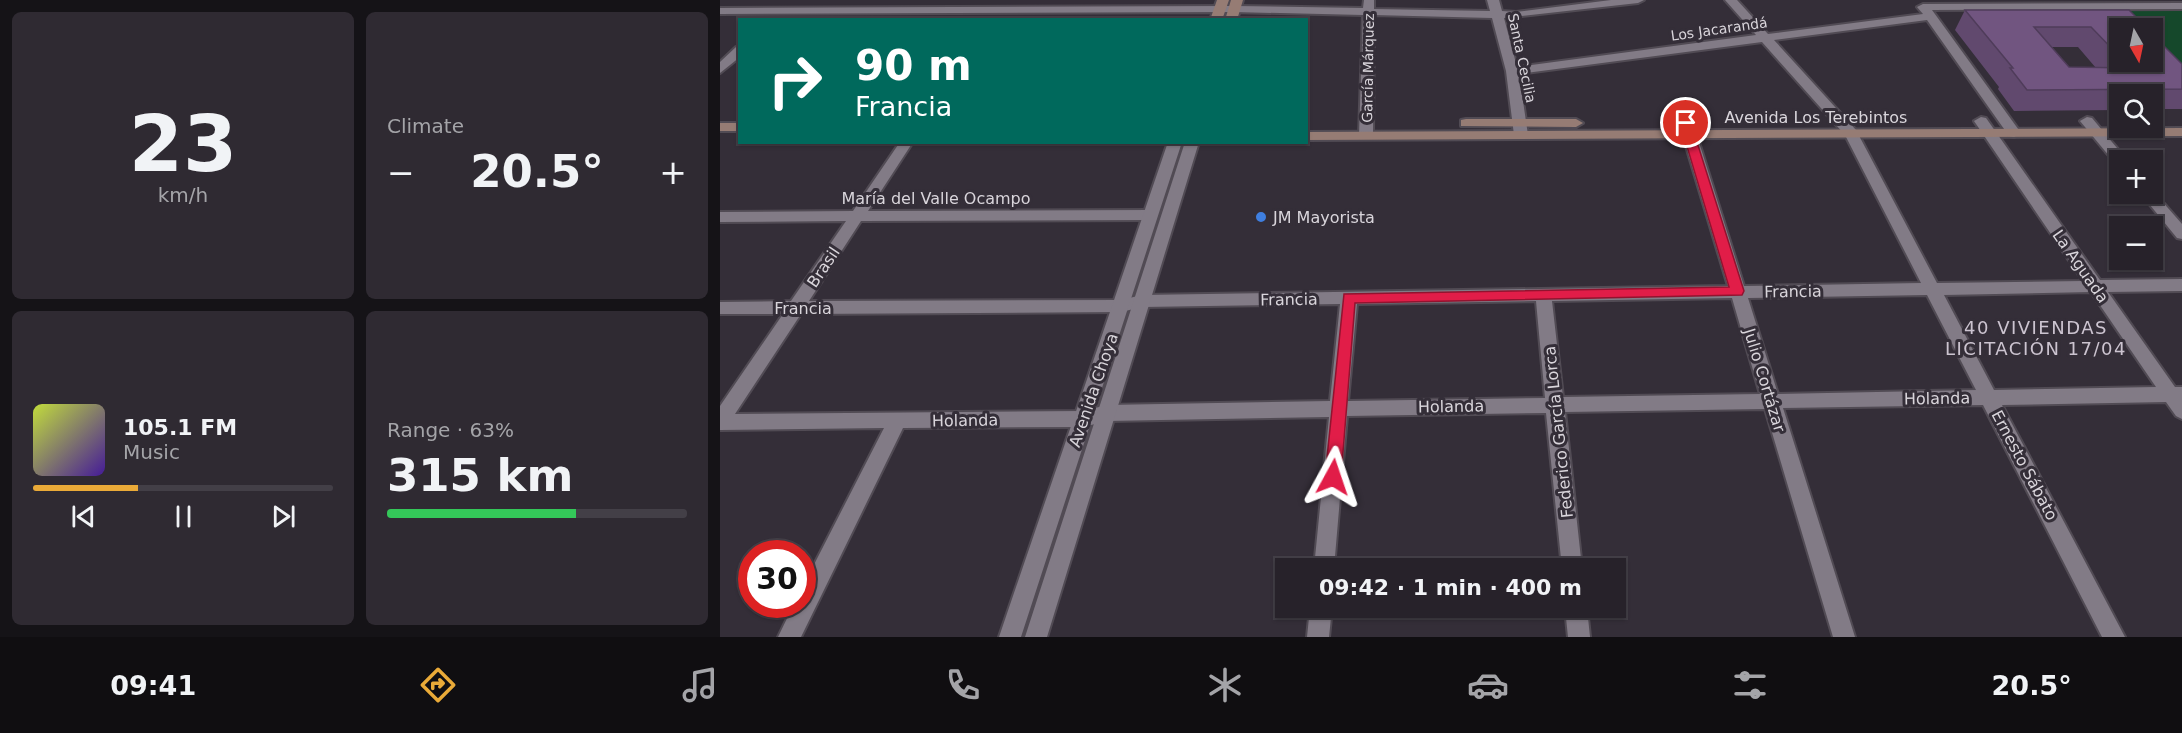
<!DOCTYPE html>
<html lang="en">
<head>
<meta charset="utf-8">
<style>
  body { margin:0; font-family:"DejaVu Sans",sans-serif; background:#2f2a32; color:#f1f3f6; height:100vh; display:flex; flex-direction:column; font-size:22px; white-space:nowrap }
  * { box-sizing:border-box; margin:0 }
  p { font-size:20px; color:#a4a4a8 }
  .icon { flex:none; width:33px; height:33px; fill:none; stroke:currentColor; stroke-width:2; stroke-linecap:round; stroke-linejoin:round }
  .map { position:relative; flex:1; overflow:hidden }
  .details { display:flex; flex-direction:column; gap:12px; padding:12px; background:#151317; width:720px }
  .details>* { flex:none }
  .top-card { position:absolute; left:18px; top:18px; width:570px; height:126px; border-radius:0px; box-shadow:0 2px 4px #0004,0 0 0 2px #433f47; background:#00695c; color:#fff; overflow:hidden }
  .needle { width:39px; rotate:171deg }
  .controls { position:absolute; left:1389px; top:18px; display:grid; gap:12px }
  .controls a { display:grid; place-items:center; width:54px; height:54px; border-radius:0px; background:#27222a; box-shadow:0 2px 4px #0004,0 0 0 2px #433f47; font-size:30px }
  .speed { position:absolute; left:18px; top:540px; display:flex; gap:12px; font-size:30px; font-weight:700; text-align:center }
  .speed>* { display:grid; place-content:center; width:78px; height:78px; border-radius:50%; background:#27222a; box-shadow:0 2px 4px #0004,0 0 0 2px #433f47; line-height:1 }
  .speed .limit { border:9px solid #d22; background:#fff; color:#111 }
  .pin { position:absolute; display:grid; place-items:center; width:51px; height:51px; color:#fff; margin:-26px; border:3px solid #fff; border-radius:50%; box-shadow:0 2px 6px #0007 }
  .me { position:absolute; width:66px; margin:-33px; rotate:5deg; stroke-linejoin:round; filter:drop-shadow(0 0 4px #0008) }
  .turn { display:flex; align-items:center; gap:21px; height:126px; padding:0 18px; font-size:27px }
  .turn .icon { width:78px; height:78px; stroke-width:2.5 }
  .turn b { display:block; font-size:42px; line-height:51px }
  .big { font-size:45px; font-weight:700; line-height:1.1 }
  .details .tile { flex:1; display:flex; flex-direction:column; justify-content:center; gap:9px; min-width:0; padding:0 21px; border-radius:9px; background:#2f2a32 }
  .details .dial { align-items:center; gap:0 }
  .dial b { font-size:78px; line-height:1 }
  .song { display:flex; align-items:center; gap:18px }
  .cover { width:72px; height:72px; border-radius:9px; background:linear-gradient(135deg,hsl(70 70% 55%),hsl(260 70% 35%)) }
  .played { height:6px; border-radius:3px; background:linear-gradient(90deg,#eaaa38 35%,#433f47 35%) }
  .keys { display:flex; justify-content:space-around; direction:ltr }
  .heat { display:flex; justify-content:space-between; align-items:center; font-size:33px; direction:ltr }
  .charge { height:9px; border-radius:4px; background:linear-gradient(90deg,#34c759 63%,#433f47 0) }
  .details .tiles { flex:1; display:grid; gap:12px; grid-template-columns:repeat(2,1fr) }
  .trip { position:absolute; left:555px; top:558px; width:351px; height:60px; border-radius:0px; background:#27222a; box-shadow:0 2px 4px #0004,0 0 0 2px #433f47; font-weight:700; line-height:60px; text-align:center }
  .tabs { display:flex; height:96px; justify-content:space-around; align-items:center; background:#100e11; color:#a4a4a8 }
  .tabs .icon { width:42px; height:42px }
  .tabs .on { color:#eaaa38 }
  .tabs b { font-size:27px; color:#f1f3f6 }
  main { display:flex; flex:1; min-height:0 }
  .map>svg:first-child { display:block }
</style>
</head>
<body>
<main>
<section class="details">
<div class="tiles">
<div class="tile dial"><b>23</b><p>km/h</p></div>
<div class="tile"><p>Climate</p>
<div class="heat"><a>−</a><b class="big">20.5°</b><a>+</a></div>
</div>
<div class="tile">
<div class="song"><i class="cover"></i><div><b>105.1 FM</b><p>Music</p></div></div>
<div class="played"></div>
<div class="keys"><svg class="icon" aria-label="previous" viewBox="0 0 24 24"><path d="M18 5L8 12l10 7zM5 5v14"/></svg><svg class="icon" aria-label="pause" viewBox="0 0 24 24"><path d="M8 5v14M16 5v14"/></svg><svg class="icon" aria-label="next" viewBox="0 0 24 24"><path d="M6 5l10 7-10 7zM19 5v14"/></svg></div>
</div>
<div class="tile"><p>Range · 63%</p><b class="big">315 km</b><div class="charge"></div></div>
</div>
</section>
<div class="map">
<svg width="1462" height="637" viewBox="0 0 1462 637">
  <rect width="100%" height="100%" fill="#342e38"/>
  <!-- green -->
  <path fill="#15482b" d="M1391,8H1462V78L1433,49L1432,28H1412Z"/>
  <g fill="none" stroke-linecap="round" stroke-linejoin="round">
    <!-- minor casing -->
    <g stroke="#514b54" stroke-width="4">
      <path id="minor" d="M644,0H654V9L770,11L767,0H779L782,11L796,12L891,0H924L918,3L784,18L797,67L1036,35L1005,0H1017L1048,34L1203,14L1197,7L1203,4L1462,3V9L1212,10L1301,133L1294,137L1289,136L1207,20L1054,40L1136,130L1217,283L1363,281L1254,121L1261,117L1266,118L1380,280L1462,279V291L1388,292L1455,387H1462V419L1456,416L1446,402L1282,405L1405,637H1382L1263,405L1063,408L1135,637H1113L1045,409L845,412L862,568H842L826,413L627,416L614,568H594L609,417L387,421L363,427L183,428L81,637H58L74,604H82V588L164,428L0,430V406L63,314H0V302L71,301L126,221L0,222V212L133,211L180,142H193L148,211L431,210L438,215L431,220L141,221L89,301L401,300L422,295L1008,286L959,123L966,119L973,123L1024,286L1201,283L1125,135L1042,42L799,74L808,135L801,139L794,135L786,71L772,18L654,15L653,135L646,139L639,135L643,15L514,12L0,14V8L514,6L643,8ZM1371,292L1436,387L1274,390L1224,295ZM1207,295L1256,390L1058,394L1028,298ZM1012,298L1040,394L843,397L832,301ZM816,301L825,398L628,401L637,304ZM620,304L610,401L387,405L363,411L15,414L81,314L401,312L422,307Z
        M16,47H20V57L0,73V62Z
        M1367,117L1372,118L1407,160H1400V164L1395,163L1360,121Z
        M1433,191L1462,224V239L1457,238L1421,194H1432Z
        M590,608H612L609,637H587Z
        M845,608H867L870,637H848Z"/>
    </g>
    <!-- tertiary casing -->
    <g stroke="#514b54" stroke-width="4">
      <path id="tertiary" d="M448,142H462L301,637H279Z
        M465,142H479L327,637H305Z"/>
    </g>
    <!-- secondary casing -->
    <g stroke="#514b54" stroke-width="4">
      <path id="secondary" d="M497,0H509L502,20H490Z
        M511,0H523L517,20H505Z
        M746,119H856L863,123L856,127L741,126V120Z
        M0,123H20V131H0Z
        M1462,128V136L586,140V132Z"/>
    </g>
    <!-- minor -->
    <use href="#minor" fill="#827b86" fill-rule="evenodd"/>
    <!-- tertiary -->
    <use href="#tertiary" fill="#827b86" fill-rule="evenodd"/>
    <!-- secondary -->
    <use href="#secondary" fill="#967c74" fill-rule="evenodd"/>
  </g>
  <!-- wall -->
  <path fill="#61496e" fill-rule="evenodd" d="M1245,10L1400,28V62H1432L1462,64V109H1432V94H1400V110L1294,111L1278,89L1279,87L1235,30ZM1331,47H1358L1376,68L1349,67Z"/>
  <!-- building -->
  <path fill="#715580" stroke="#4f3c5a" stroke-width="1.5" d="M1245,10H1409L1427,28H1400V57L1371,27H1314L1349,67L1410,68L1404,62H1432V34L1462,64V89L1307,90L1290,68H1293Z"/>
  <!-- route -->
  <path fill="#e11d48" stroke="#92132f" stroke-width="1.5" d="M962,120L971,123L1024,291L1022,295L635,303L621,477L618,482L613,484L607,482L605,477L624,294L1009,287L960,123Z"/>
  <!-- markers -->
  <circle fill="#3f7fe0" stroke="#342e38" stroke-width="2" cx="541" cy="217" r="6"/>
  <g text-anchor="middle" stroke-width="6" stroke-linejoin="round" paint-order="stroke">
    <!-- far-street labels -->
    <g font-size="14" fill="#d9d5db" stroke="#342e38">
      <text transform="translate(999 29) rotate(-8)" y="5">Los Jacarandá</text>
      <text transform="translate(802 58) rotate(78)" y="5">Santa Cecilia</text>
      <text transform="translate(648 68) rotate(-89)" y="5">García Márquez</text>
    </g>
    <!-- street labels -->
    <g font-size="16" fill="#d9d5db" stroke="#342e38">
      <text x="1096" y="123">Avenida Los Terebintos</text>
      <text x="216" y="204">María del Valle Ocampo</text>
      <text transform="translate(1361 266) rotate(55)" y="6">La Aguada</text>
      <text transform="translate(103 267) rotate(-56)" y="6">Brasil</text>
      <text transform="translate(1073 291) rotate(-1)" y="6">Francia</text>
      <text transform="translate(569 299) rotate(-1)" y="6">Francia</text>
      <text x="83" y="314">Francia</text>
      <text transform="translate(1045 380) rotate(73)" y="6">Julio Cortázar</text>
      <text transform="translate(373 390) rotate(-71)" y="6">Avenida Choya</text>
      <text transform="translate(1217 398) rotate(-1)" y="6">Holanda</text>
      <text transform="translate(731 406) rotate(-1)" y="6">Holanda</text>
      <text transform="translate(245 420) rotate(-1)" y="6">Holanda</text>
      <text transform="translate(838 432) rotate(-96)" y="6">Federico García Lorca</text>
      <text transform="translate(1305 465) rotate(62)" y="6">Ernesto Sábato</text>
    </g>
    <!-- poi labels -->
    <g font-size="16" fill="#d9d5db" stroke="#342e38" text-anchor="start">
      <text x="553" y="223">JM Mayorista</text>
    </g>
    <!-- neighbourhood labels -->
    <g font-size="18" letter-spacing="1.5" fill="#ccc4d0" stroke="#342e38">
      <text x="1316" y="334">40 VIVIENDAS<tspan x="1316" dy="21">LICITACIÓN 17/04</tspan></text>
    </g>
  </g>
</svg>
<div class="controls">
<a><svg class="needle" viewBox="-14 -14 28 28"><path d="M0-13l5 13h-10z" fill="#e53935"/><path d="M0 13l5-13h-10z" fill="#a4a4a8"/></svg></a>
<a><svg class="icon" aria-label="search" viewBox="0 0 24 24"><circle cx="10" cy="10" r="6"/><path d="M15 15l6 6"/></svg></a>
<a>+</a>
<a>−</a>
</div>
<div class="speed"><div class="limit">30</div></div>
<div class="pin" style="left:966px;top:123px;background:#d93025"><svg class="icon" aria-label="arrive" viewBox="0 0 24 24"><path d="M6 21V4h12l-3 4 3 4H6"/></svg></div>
<svg class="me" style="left:613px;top:477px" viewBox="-20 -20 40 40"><path d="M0-17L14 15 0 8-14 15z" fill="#e11d48" stroke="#fff" stroke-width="4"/></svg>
<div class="trip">09:42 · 1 min · 400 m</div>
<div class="top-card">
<div class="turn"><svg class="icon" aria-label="right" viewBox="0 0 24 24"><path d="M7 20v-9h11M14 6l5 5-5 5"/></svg><div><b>90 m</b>Francia</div></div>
</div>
</div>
</main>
<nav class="tabs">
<b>09:41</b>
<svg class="icon on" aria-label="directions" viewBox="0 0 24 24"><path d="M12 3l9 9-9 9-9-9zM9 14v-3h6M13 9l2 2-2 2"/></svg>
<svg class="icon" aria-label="music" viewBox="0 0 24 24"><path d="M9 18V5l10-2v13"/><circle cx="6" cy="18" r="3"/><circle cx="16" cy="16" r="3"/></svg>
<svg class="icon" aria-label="phone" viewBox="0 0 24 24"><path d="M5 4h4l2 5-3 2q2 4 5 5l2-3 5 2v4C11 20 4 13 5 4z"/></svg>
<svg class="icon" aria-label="climate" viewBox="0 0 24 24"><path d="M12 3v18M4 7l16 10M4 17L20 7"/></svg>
<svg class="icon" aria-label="car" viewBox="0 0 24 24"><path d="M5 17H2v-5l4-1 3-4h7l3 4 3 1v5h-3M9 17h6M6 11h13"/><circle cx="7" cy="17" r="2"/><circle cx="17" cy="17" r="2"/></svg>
<svg class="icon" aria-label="filters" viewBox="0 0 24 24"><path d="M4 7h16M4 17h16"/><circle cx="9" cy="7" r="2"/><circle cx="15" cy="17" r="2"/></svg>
<b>20.5°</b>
</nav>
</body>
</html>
